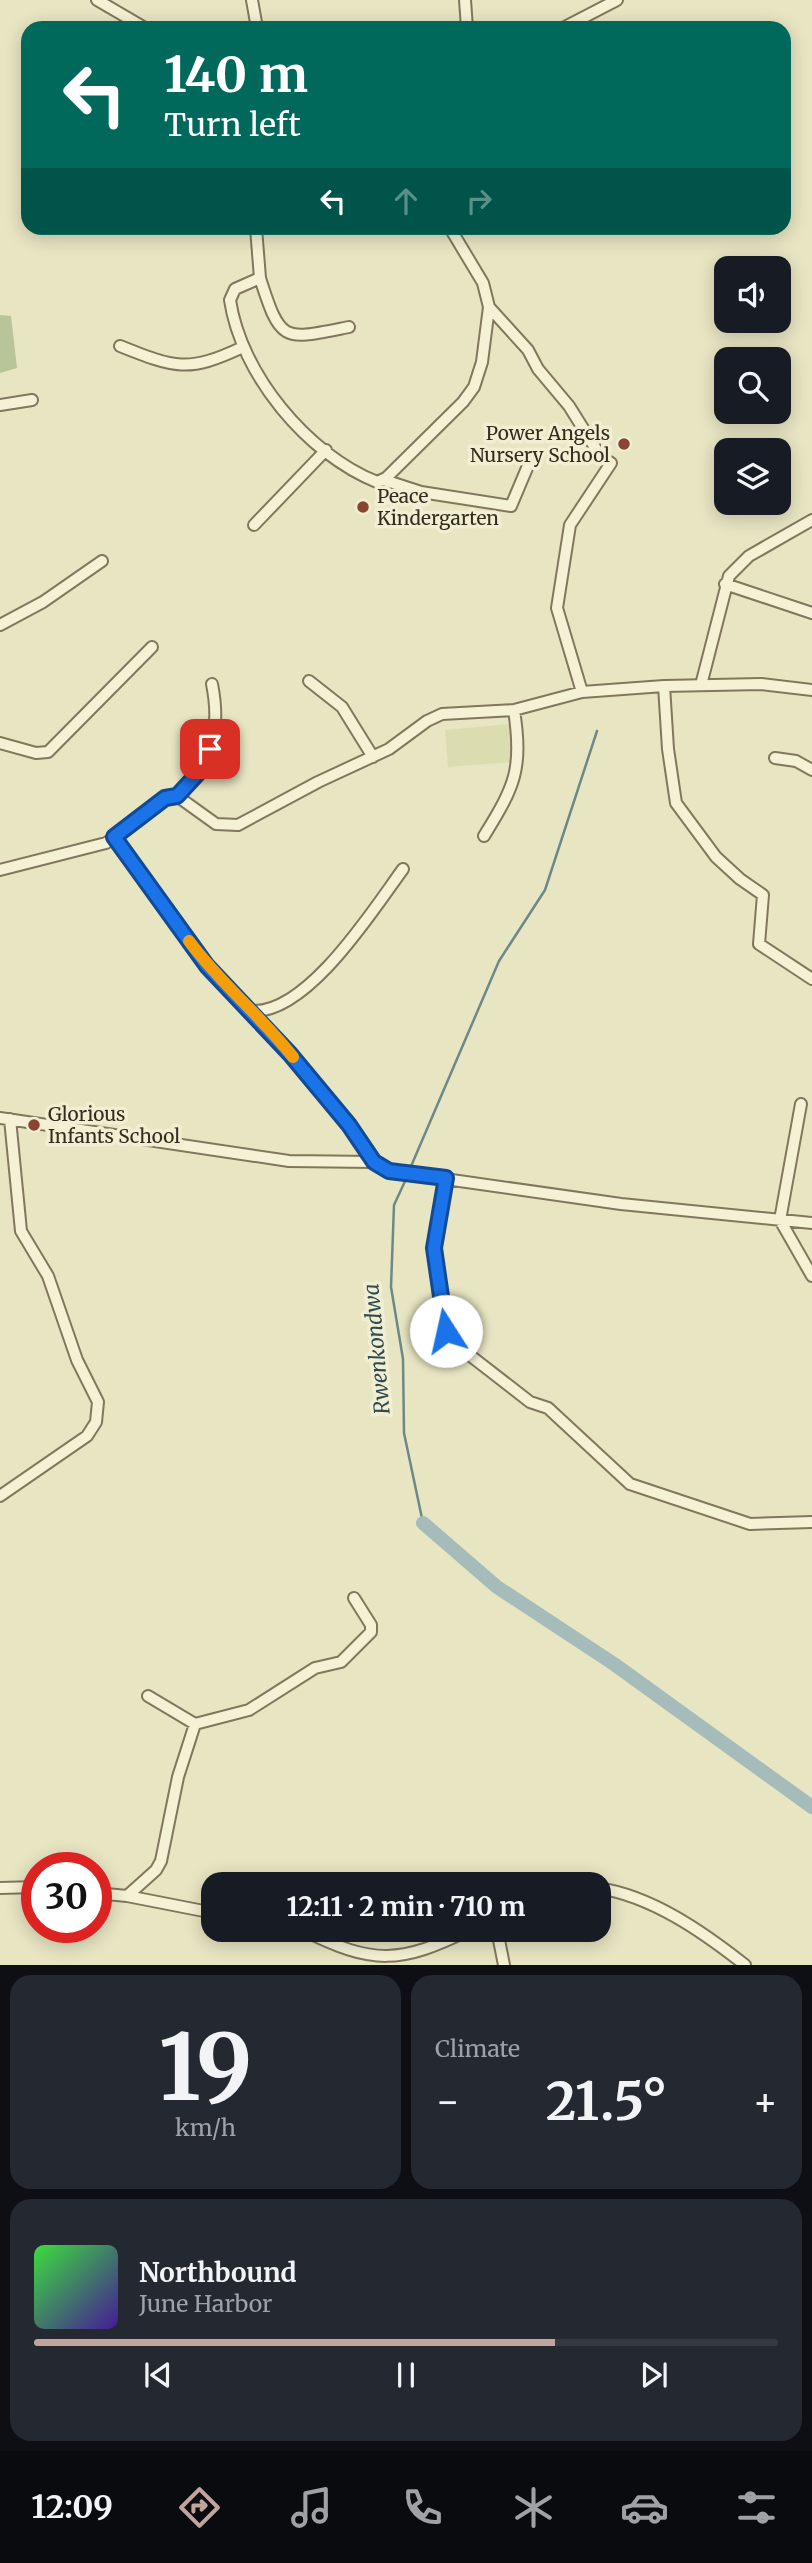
<!DOCTYPE html>
<html lang="en">
<head>
<meta charset="utf-8">
<style>
  body { margin:0; font-family:Merriweather,serif; background:#242831; color:#f1f3f6; height:100vh; display:flex; flex-direction:column; font-size:26px; white-space:nowrap }
  * { box-sizing:border-box; margin:0 }
  p { font-size:23px; color:#9ea1a6 }
  .icon { flex:none; width:38px; height:38px; fill:none; stroke:currentColor; stroke-width:2; stroke-linecap:round; stroke-linejoin:round }
  .map { position:relative; height:1965px; overflow:hidden }
  .drawer { display:flex; flex-direction:column; gap:10px; padding:10px; background:#0d0f14; flex:1 }
  .drawer>* { flex:none }
  .top-card { position:absolute; left:21px; top:21px; width:770px; height:214px; border-radius:21px; box-shadow:0 4px 18px #0003; background:#00695c; color:#fff; overflow:hidden }
  .tools { position:absolute; left:714px; top:256px; display:grid; gap:14px }
  .tools a { display:grid; place-items:center; width:77px; height:77px; border-radius:14px; background:#171b24; box-shadow:0 4px 18px #0003; font-size:35px }
  .speed { position:absolute; left:21px; top:1852px; display:flex; gap:14px; font-size:35px; font-weight:700; text-align:center }
  .speed>* { display:grid; place-content:center; width:91px; height:91px; border-radius:50%; background:#171b24; box-shadow:0 4px 18px #0003; line-height:1 }
  .speed .limit { border:10px solid #d22; background:#fff; color:#111 }
  .pin { position:absolute; display:grid; place-items:center; width:60px; height:60px; color:#fff; margin:-30px; border-radius:14px; box-shadow:0 4px 10px #0006 }
  .me { position:absolute; width:77px; margin:-38px; rotate:350deg; stroke-linejoin:round; filter:drop-shadow(0 0 5px #0008) }
  .turn { display:flex; align-items:center; gap:24px; height:147px; padding:0 28px; font-size:32px }
  .turn .icon { width:91px; height:91px; stroke-width:2.5 }
  .turn b { display:block; font-size:49px; line-height:60px }
  .lanes { display:flex; align-items:center; height:66px; padding:0 28px; background:#0003; justify-content:center; gap:35px; direction:ltr }
  .lanes .off { opacity:.35 }
  .big { font-size:52px; font-weight:700; line-height:1.1 }
  .drawer .tile { flex:1; display:flex; flex-direction:column; justify-content:center; gap:10px; min-width:0; padding:0 24px; border-radius:21px; background:#242831 }
  .drawer .dial { align-items:center; gap:0 }
  .dial b { font-size:91px; line-height:1 }
  .song { display:flex; align-items:center; gap:21px }
  .cover { width:84px; height:84px; border-radius:10px; background:linear-gradient(135deg,hsl(120 70% 55%),hsl(260 70% 35%)) }
  .played { height:7px; border-radius:4px; background:linear-gradient(90deg,#c2a49e 70%,#363941 70%) }
  .keys { display:flex; justify-content:space-around; direction:ltr }
  .heat { display:flex; justify-content:space-between; align-items:center; font-size:38px; direction:ltr }
  .drawer .tiles { flex:1; display:grid; gap:10px; grid-template-columns:1fr 1fr }
  .tile:last-child { grid-column:span 2 }
  .trip { position:absolute; left:201px; top:1872px; width:410px; height:70px; border-radius:21px; background:#171b24; box-shadow:0 4px 18px #0003; font-weight:700; line-height:70px; text-align:center }
  .menu { display:flex; height:112px; justify-content:space-around; align-items:center; background:#090b0e; color:#9ea1a6 }
  .menu .icon { width:49px; height:49px }
  .menu .current { color:#c2a49e }
  .menu b { font-size:32px; color:#f1f3f6 }
  .map>svg:first-child { display:block }
</style>
</head>
<body>
<div class="map">
<svg width="812" height="1965" viewBox="0 0 812 1965">
  <rect width="100%" height="100%" fill="#e8e5c3"/>
  <!-- farmland -->
  <path fill="#dbddb1" d="M509,724L513,762L448,767L445,730Z"/>
  <!-- green -->
  <path fill="#b7c598" d="M0,315L11,316L17,368L0,373Z"/>
  <g fill="none" stroke-linecap="round" stroke-linejoin="round">
    <!-- stream -->
    <path stroke="#6d8987" stroke-width="2.5" d="M409,1171L499,961L545,890L597,731
      M407,1177L394,1205L391,1287L403,1359L404,1433L423,1523"/>
    <!-- river -->
    <path stroke="#a5bcba" stroke-width="14" d="M423,1523L497,1587L614,1664L812,1807"/>
    <!-- minor casing -->
    <g stroke="#81775c" stroke-width="14">
      <path id="minor" d="M97,0L145,28
        M252,0L257,28
        M465,0L467,28
        M563,28L617,0
        M256,228L260,278L235,289L230,300C241,374 307,454 377,482L386,478L463,402L474,387L482,362L489,307
        M450,228L483,283L489,307L528,350L538,369L569,406L601,457L611,463L570,525L557,608L582,692
        M260,278C281,344 283,340 349,327
        M120,346C175,368 188,373 243,347
        M0,405L32,400
        M384,480L421,492L511,506L530,461
        M254,525L326,450
        M725,584L812,613
        M0,625L43,602L102,561
        M309,681L342,707L373,757
        M701,685L729,576L749,556L812,520
        M664,686L668,749L676,803L716,857L740,879L763,895L759,944L812,979
        M0,743L36,753L48,752L152,647
        M775,758L796,761L812,770
        M177,796C210,760 222,734 212,684
        M484,836C515,786 523,769 514,710
        M115,837L170,796H177L216,824L238,825L318,782L389,749L427,721L442,714L514,710L582,692L664,686L761,684L812,690
        M0,870L106,843L115,837L207,966L291,1053L349,1125L374,1162
        M253,1011C308,1013 373,910 403,869
        M801,1104L780,1220L812,1276
        M0,1118L289,1161L374,1162L389,1171L621,1204L812,1223
        M446,1178L434,1256L446,1331L454,1343L530,1402L548,1408L630,1484L750,1524L812,1522
        M0,1496L87,1436L96,1422L98,1402L77,1360L48,1276L21,1231L10,1119
        M148,1696L195,1724L249,1710L315,1668L341,1662L371,1632V1625L354,1598
        M0,1888L37,1887
        M598,1888C652,1896 703,1932 745,1965
        M96,1893L127,1896L214,1913
        M127,1896L156,1870L161,1861L178,1777L195,1724
        M303,1930C373,1965 400,1964 469,1930
        M497,1930L504,1965"/>
    </g>
    <!-- minor -->
    <use href="#minor" stroke="#f4f1d5" stroke-width="10"/>
  </g>
  <g fill="none" stroke-linecap="round" stroke-linejoin="round">
    <!-- route casing -->
    <g stroke="#114b97" stroke-width="18">
      <path id="route" d="M210,749L201,770L177,796L165,798L114,837L207,966L290,1054L349,1125L374,1162L389,1171L446,1178L434,1248L446,1331"/>
    </g>
    <!-- route -->
    <use href="#route" stroke="#1a73e8" stroke-width="12"/>
    <!-- slow -->
    <path stroke="#f59e0b" stroke-width="12" d="M189,941C220,983 260,1015 293,1057"/>
  </g>
  <!-- markers -->
  <g fill="#894433" stroke="#f1eed2" stroke-width="2.5">
    <circle cx="624" cy="444" r="7"/>
    <circle cx="363" cy="507" r="7"/>
    <circle cx="34" cy="1125" r="7"/>
  </g>
  <g text-anchor="middle" stroke-width="7" stroke-linejoin="round" paint-order="stroke">
    <!-- poi labels -->
    <g font-size="19" fill="#322c1e" stroke="#f1eed2" text-anchor="start">
      <text x="610" y="440" text-anchor="end">Power Angels<tspan x="610" dy="22">Nursery School</tspan></text>
      <text x="377" y="503">Peace<tspan x="377" dy="22">Kindergarten</tspan></text>
      <text x="48" y="1121">Glorious<tspan x="48" dy="22">Infants School</tspan></text>
    </g>
    <!-- water labels -->
    <g font-size="21" font-style="italic" fill="#2f4b50" stroke="#f1eed2">
      <text transform="translate(377 1349) rotate(-95)" y="7">Rwenkondwa</text>
    </g>
  </g>
</svg>
<div class="tools">
<a><svg class="icon" aria-label="sound" viewBox="0 0 24 24"><path d="M4 9h4l5-4v14l-5-4H4zM17 9q2 3 0 6"/></svg></a>
<a><svg class="icon" aria-label="search" viewBox="0 0 24 24"><circle cx="10" cy="10" r="6"/><path d="M15 15l6 6"/></svg></a>
<a><svg class="icon" aria-label="layers" viewBox="0 0 24 24"><path d="M12 4l9 5-9 5-9-5zM3 14l9 5 9-5"/></svg></a>
</div>
<div class="speed"><div class="limit">30</div></div>
<div class="pin" style="left:210px;top:749px;background:#d93025"><svg class="icon" aria-label="arrive" viewBox="0 0 24 24"><path d="M6 21V4h12l-3 4 3 4H6"/></svg></div>
<svg class="me" style="left:446px;top:1331px" viewBox="-20 -20 40 40"><circle r="19" fill="#fff"/><path d="M0-13L10 11 0 6-10 11z" fill="#1a73e8"/></svg>
<div class="trip">12:11 · 2 min · 710 m</div>
<div class="top-card">
<div class="turn"><svg class="icon" aria-label="left" viewBox="0 0 24 24"><path d="M17 20v-9H6M10 6l-5 5 5 5"/></svg><div><b>140 m</b>Turn left</div></div>
<div class="lanes"><svg class="icon" aria-label="left" viewBox="0 0 24 24"><path d="M17 20v-9H6M10 6l-5 5 5 5"/></svg><svg class="icon off" aria-label="ahead" viewBox="0 0 24 24"><path d="M12 20V5M6 11l6-6 6 6"/></svg><svg class="icon off" aria-label="right" viewBox="0 0 24 24"><path d="M7 20v-9h11M14 6l5 5-5 5"/></svg></div>
</div>
</div>
<section class="drawer">
<div class="tiles">
<div class="tile dial"><b>19</b><p>km/h</p></div>
<div class="tile"><p>Climate</p>
<div class="heat"><a>−</a><b class="big">21.5°</b><a>+</a></div>
</div>
<div class="tile">
<div class="song"><i class="cover"></i><div><b>Northbound</b><p>June Harbor</p></div></div>
<div class="played"></div>
<div class="keys"><svg class="icon" aria-label="previous" viewBox="0 0 24 24"><path d="M18 5L8 12l10 7zM5 5v14"/></svg><svg class="icon" aria-label="pause" viewBox="0 0 24 24"><path d="M8 5v14M16 5v14"/></svg><svg class="icon" aria-label="next" viewBox="0 0 24 24"><path d="M6 5l10 7-10 7zM19 5v14"/></svg></div>
</div>
</div>
</section>
<nav class="menu">
<b>12:09</b>
<svg class="icon current" aria-label="directions" viewBox="0 0 24 24"><path d="M12 3l9 9-9 9-9-9zM9 14v-3h6M13 9l2 2-2 2"/></svg>
<svg class="icon" aria-label="music" viewBox="0 0 24 24"><path d="M9 18V5l10-2v13"/><circle cx="6" cy="18" r="3"/><circle cx="16" cy="16" r="3"/></svg>
<svg class="icon" aria-label="phone" viewBox="0 0 24 24"><path d="M5 4h4l2 5-3 2q2 4 5 5l2-3 5 2v4C11 20 4 13 5 4z"/></svg>
<svg class="icon" aria-label="climate" viewBox="0 0 24 24"><path d="M12 3v18M4 7l16 10M4 17L20 7"/></svg>
<svg class="icon" aria-label="car" viewBox="0 0 24 24"><path d="M5 17H2v-5l4-1 3-4h7l3 4 3 1v5h-3M9 17h6M6 11h13"/><circle cx="7" cy="17" r="2"/><circle cx="17" cy="17" r="2"/></svg>
<svg class="icon" aria-label="filters" viewBox="0 0 24 24"><path d="M4 7h16M4 17h16"/><circle cx="9" cy="7" r="2"/><circle cx="15" cy="17" r="2"/></svg>
</nav>
</body>
</html>
